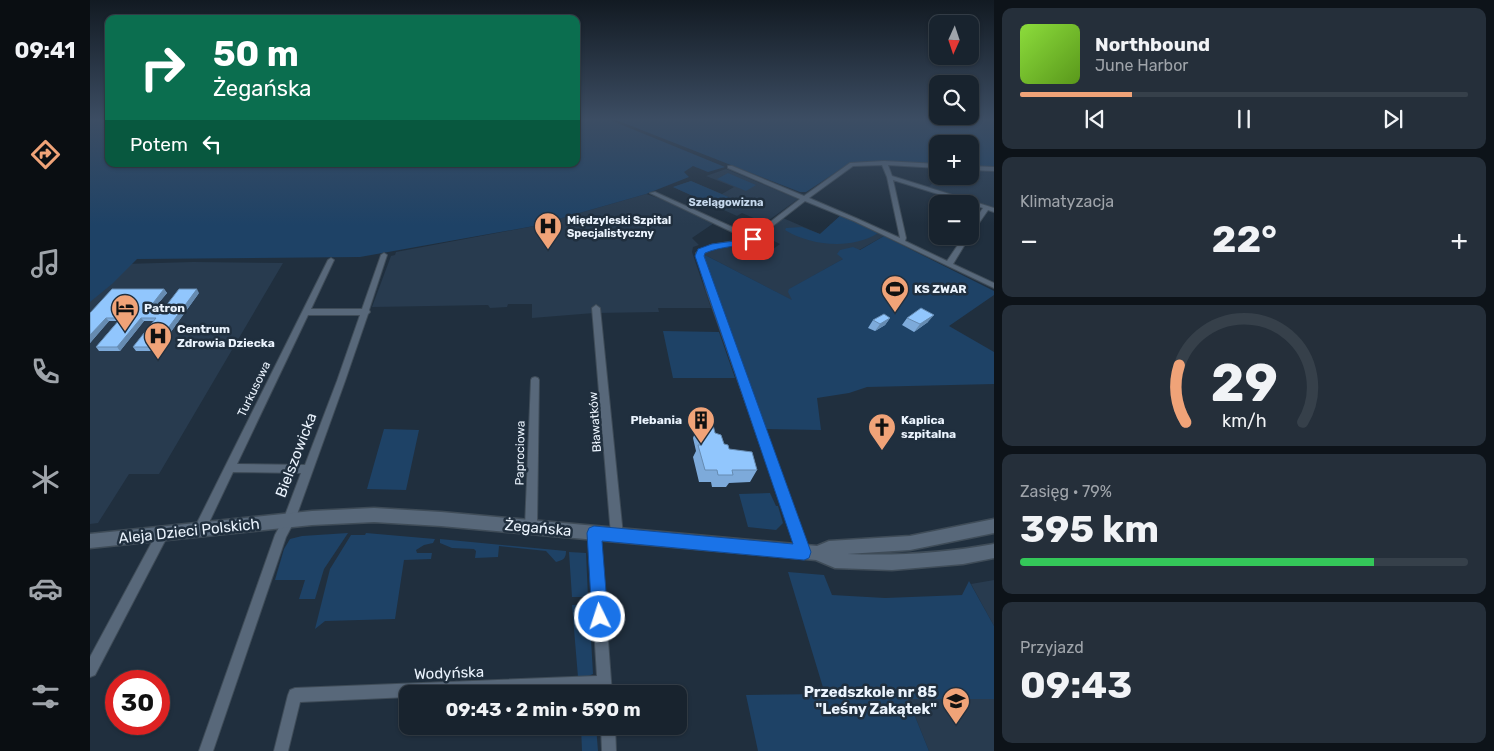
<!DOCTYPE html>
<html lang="pl">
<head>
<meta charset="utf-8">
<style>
  body { margin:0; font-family:Rubik,sans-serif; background:#252f3a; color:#f1f3f6; height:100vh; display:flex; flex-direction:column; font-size:19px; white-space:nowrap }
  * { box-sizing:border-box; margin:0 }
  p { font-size:16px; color:#9fa4aa }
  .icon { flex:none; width:28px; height:28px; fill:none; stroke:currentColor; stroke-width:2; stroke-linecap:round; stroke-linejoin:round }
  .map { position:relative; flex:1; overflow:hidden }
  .side { display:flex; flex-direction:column; gap:8px; padding:8px; background:#0d1319; width:500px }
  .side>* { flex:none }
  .top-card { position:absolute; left:15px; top:15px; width:475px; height:152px; border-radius:10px; box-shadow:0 1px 4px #0004,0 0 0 1px #36404a; background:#0b6e4f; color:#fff; overflow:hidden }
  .needle { width:32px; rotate:183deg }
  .fabs { position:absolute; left:839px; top:15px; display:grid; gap:10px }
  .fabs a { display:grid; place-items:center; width:50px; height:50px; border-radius:10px; background:#18232e; box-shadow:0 1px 4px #0004,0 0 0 1px #36404a; font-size:25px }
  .speed { position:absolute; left:15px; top:670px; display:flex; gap:10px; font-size:25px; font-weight:700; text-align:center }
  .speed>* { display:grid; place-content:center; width:65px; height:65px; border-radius:50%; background:#18232e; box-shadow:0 1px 4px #0004,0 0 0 1px #36404a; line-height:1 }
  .speed .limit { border:8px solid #d22; background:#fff; color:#111 }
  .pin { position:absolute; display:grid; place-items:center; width:42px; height:42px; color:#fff; margin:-21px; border-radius:10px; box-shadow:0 2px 8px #0006 }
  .me { position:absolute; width:55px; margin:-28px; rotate:356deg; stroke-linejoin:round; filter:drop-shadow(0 0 4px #0008) }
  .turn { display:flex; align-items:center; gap:18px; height:105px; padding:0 25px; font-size:22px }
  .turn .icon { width:65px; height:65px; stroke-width:2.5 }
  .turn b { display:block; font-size:35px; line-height:42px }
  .then { display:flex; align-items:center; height:48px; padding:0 25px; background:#0003; gap:10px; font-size:19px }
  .big { font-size:38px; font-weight:700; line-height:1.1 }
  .side .widget { flex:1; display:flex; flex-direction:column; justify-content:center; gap:8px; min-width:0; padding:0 18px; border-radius:10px; background:#252f3a }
  .side .dial { align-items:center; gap:0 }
  .dial svg { height:130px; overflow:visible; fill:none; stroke:#36404a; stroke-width:7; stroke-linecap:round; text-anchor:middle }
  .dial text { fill:#f1f3f6; stroke:none }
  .song { display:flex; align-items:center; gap:15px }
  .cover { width:60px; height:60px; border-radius:8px; background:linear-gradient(135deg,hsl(90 70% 55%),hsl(90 70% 35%)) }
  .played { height:5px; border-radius:2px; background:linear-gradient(90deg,#f0a378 25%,#36404a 25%) }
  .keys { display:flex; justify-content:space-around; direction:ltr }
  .heat { display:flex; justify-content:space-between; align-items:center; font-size:28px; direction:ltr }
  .charge { height:8px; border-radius:4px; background:linear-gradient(90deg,#34c759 79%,#36404a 0) }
  .trip { position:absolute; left:309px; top:685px; width:288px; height:50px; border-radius:10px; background:#18232e; box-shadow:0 1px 4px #0004,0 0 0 1px #36404a; font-weight:700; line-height:50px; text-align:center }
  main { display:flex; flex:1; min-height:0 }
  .tab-bar { display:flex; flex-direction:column; width:90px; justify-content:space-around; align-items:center; background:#0a0e12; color:#9fa4aa }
  .tab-bar .icon { width:35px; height:35px }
  .tab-bar .current { color:#f0a378 }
  .tab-bar b { font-size:22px; color:#f1f3f6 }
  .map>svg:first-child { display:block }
</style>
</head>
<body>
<main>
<nav class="tab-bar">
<b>09:41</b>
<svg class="icon current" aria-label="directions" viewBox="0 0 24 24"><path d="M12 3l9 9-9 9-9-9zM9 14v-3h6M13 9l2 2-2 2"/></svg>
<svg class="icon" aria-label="music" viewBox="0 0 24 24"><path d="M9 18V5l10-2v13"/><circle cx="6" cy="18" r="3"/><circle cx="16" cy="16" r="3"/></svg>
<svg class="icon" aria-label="phone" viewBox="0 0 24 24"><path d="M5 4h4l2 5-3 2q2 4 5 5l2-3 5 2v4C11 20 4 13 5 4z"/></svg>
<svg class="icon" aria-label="climate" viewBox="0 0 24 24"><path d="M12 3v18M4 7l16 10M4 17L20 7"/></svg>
<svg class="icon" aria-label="car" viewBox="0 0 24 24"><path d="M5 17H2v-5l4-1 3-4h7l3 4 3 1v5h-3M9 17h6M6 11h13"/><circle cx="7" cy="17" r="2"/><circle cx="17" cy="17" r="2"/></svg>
<svg class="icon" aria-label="filters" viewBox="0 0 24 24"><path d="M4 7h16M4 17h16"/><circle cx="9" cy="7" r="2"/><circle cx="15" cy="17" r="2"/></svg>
</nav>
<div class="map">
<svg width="904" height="751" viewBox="0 0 904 751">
  <rect width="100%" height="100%" fill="#202f3e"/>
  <!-- built -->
  <path fill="#283b4f" d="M636,169L708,199L675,223L652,213L647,216L583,187L601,181L632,194L644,187L616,176Z
    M880,170L904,171V208L839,187L849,176H880Z
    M556,194L571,199L624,223L602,238L609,245L603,247L602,252L621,308H568L569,312L504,313L442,318V304H418L417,307L400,308L398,305L282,307L301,256L305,255L306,252L444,226Z
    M751,215L794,236L700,289L703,301L617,256H613L615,252L646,245L672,257L690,244L674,236L693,218L730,234Z
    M103,262L193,263L69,474H39L8,523L0,524V265Z
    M904,580V626L881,584Z
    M818,699H904V751H839Z"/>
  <!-- green -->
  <path fill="#1e4266" d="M0,120H19V164H486V120H520L635,167L618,172L603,166L594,172L599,177L556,194L444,226L270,257L47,259L22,284L0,302Z
    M526,120H904V168L880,167V144H848L847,165L760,163L716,192H710Z
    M638,173L666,185L656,191L627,179Z
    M601,181L650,202L634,210L583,187Z
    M751,215L788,233C762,250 721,246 695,230L696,228L712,227L730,234Z
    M794,236L904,291V295L859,326L904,352V384L777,387L759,393L727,398L731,430L674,429L613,256H617L702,300L698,292L699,289L753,259L747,254L750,250L763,247L770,250Z
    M573,331L629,332L645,378H583Z
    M294,429L329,430L316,490L277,489Z
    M680,493L686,506H688L693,523L686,530L658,527L649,494Z
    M258,533L234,569L225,599H209L215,580H185L194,549L200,539L212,536Z
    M276,533L345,539L343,543L334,545L326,550L327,553H342L341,559L314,560L305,619L235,621L225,629L240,569L261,535H275Z
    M350,539L476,551C476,559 473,560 466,562L456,551L409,546L408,557L385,558L386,551L384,549L362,548L350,543Z
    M479,552L496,553L498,597H482Z
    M698,572L734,575L742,595L795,598L872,595L879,581L904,626V699H818L839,751H668L656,695L735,694Z
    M499,604L503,674L496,677H488L482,605Z
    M491,726H506L508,751H492Z"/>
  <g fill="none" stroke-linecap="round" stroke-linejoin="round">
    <!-- minor casing -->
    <g stroke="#3f4c58" stroke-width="2">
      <path id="minor" d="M794,161L848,164V168L798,165L802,176L904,208V212L898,210L882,233L880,234V227L893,208L803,180L816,238L815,241L857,261L874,236H880L863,264L904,283V288L764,221L715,201L665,240L654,244L624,248L613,254L625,292L720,553L718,557L714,559L710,557L708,553L617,292L606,253L620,245L657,239L560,193L565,192L662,236L710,199L638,168V166H642L714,196L760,163ZM792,165L797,177L810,238L768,219L719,198L763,166Z
        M880,166L904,167V171L880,170Z
        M294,253L297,255L279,310L280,312L278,314L255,381L205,520L196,537L123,751H109L185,535L194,518L211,473L143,472L114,533L110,534L106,533L104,529L238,260L241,258L244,260L221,309H272L291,255ZM218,315H270L247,381L215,465L147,464Z
        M506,305L510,308L533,535L531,539L527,540L523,539L521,535L502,308Z
        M445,377L448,378L449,380L447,527L445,531L441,532L437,531L435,527L441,380L442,378Z
        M73,528L77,529L79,533L77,537L5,675L0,677V657L69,529Z
        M504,528L508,529L510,533L522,694H508V690L413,694H318V697L210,702L198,751H184L198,695L200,690L205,688L507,676L498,533L500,529Z
        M511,726H525L526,751H512Z"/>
    </g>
    <!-- tertiary casing -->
    <g stroke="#3f4c58" stroke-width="3">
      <path id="tertiary" d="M284,508L351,512L727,546L739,541L820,536L904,519V533L820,550L757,554C807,556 855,553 904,544V558L873,564L802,570L745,568L726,560L351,526L284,522L222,525L0,548V534L222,511Z"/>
    </g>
    <!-- minor -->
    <use href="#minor" fill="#58687a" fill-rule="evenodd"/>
    <!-- tertiary -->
    <use href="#tertiary" fill="#58687a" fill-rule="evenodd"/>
  </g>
  <!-- wall -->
  <path fill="#7daada" d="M74,289L77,293L62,311H72L109,293L67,351H46L43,347L64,321H54L30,351H9L6,347L28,321H19L0,343V313Z
    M800,318L795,325L785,331L778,328L783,320Z
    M817,318L838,322L824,332L812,325Z
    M608,425L625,433L634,444L639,449L667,470L660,482L639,483L636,487H622L621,482H609L603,457L606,451L603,438Z"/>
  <!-- shaded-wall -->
  <path fill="#668bb1" d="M74,289L77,293L59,314L57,311Z
    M107,289L109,293L67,351L64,347Z
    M844,315L838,322L824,332L830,324Z
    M16,318L19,321L0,343V335Z
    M51,318L54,321L30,351L27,347Z
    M800,318L795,325L785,331L790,324Z"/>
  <!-- building -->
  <path fill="#91c6fd" stroke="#668bb1" d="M22,289H74L57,311H72L89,289H107L64,347H43L66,318H51L27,347H6L31,318H16L0,335V313Z
    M831,308L844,315L830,324L817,318Z
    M794,314L800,318L790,324L783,320Z
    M608,425H623L625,433L631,435L634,444L638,445L639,449L662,452L667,470H642L643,475H628L627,470H615L608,445H612Z"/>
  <!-- sky -->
  <linearGradient id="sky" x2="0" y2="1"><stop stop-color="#121a22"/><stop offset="0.53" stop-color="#3c4d63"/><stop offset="1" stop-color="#3c4d63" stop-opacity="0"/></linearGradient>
  <rect width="904" height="225" fill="url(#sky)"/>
  <!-- route -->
  <path fill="#1a73e8" stroke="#114b97" d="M663,237H666V241C649,247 631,246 615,253L614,256L721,552L719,558L714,560L512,541L518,617L516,623L510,625L504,623L502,617L497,533L499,528L504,526L703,544L605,256L608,249L622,244L652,240Z"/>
  <!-- icons -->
  <defs>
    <g id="hospital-pin" transform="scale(1.4375)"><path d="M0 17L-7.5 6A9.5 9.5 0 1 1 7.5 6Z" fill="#f0a378" stroke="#202f3e"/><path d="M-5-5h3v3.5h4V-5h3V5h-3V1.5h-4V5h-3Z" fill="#111"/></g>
    <g id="stadium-pin" transform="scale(1.4375)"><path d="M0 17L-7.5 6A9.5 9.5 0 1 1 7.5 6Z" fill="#f0a378" stroke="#202f3e"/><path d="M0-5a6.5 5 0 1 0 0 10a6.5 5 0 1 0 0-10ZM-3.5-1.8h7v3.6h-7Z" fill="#111"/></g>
    <g id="hotel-pin" transform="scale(1.4375)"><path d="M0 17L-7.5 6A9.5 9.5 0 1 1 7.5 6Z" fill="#f0a378" stroke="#202f3e"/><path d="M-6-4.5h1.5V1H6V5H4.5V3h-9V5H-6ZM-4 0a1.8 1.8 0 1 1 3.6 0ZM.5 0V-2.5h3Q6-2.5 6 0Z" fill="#111"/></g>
    <g id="building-pin" transform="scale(1.4375)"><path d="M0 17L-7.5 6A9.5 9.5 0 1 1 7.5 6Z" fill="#f0a378" stroke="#202f3e"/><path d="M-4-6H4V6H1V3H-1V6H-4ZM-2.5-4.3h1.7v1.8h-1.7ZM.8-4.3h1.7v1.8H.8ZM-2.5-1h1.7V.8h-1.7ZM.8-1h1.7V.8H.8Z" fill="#111"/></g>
    <g id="church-pin" transform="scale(1.4375)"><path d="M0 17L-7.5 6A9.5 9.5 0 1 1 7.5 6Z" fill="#f0a378" stroke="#202f3e"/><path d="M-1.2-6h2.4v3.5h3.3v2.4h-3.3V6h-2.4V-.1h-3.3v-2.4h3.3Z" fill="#111"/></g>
    <g id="school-pin" transform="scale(1.4375)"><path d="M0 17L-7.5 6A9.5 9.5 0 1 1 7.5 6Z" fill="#f0a378" stroke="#202f3e"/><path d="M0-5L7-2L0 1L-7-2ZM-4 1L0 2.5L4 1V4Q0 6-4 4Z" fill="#111"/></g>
  </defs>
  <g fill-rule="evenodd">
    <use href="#hospital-pin" x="458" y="226"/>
    <use href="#stadium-pin" x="805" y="289"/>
    <use href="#hotel-pin" x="35" y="308"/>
    <use href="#hospital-pin" x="68" y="336"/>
    <use href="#building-pin" x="611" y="420"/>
    <use href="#church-pin" x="792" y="427"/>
    <use href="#school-pin" x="866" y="701"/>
  </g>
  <g text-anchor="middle" stroke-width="5" stroke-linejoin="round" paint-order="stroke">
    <!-- far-neighbourhood labels -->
    <g font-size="11" font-weight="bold" fill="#c6d8ec" stroke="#202f3e">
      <text x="636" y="206">Szelągowizna</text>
    </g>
    <!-- far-poi labels -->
    <g font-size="11" font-weight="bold" fill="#eaf3fd" stroke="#202f3e" text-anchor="start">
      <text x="477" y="224">Międzyleski Szpital<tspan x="477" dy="13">Specjalistyczny</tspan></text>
    </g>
    <!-- poi labels -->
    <g font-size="12" font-weight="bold" fill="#eaf3fd" stroke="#202f3e" text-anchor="start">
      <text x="824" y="293">KS ZWAR</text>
      <text x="54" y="312">Patron</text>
      <text x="87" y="333">Centrum<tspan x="87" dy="14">Zdrowia Dziecka</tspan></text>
      <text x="592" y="424" text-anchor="end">Plebania</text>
      <text x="811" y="424">Kaplica<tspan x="811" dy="14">szpitalna</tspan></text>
    </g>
    <!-- street labels -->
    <g font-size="12" fill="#eaf3fd" stroke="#202f3e">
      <text transform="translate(164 389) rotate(-64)" y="4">Turkusowa</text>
      <text transform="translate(505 422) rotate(-94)" y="4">Bławatków</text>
      <text transform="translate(430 453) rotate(-89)" y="4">Paprociowa</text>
    </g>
    <!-- near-street labels -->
    <g font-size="15" fill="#eaf3fd" stroke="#202f3e">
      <text transform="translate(206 455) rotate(-69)" y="5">Bielszowicka</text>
      <text transform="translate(448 528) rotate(5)" y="5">Żegańska</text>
      <text transform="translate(99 531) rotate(-6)" y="5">Aleja Dzieci Polskich</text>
      <text transform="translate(359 673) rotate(-2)" y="5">Wodyńska</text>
    </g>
    <!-- near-poi labels -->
    <g font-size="15" font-weight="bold" fill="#eaf3fd" stroke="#202f3e" text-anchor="end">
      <text x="847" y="697">Przedszkole nr 85<tspan x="847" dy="17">"Leśny Zakątek"</tspan></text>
    </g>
  </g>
</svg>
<div class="fabs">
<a><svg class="needle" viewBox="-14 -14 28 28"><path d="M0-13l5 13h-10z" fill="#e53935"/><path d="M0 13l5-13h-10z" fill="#9fa4aa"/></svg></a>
<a><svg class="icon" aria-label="search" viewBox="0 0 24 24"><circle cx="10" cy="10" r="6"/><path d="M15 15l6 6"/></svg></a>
<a>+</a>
<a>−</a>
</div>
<div class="speed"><div class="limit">30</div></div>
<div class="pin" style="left:663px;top:239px;background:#d93025"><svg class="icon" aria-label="arrive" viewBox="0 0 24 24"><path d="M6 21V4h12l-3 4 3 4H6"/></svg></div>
<svg class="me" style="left:510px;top:617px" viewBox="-20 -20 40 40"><circle r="17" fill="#1a73e8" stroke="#fff" stroke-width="3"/><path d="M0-11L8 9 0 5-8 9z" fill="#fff"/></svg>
<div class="trip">09:43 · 2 min · 590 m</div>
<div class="top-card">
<div class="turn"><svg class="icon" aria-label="right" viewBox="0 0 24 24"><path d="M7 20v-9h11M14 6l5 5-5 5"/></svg><div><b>50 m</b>Żegańska</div></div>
<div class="then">Potem<svg class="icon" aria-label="left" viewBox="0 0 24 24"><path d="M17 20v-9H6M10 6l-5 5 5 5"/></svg></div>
</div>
</div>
<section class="side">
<div class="widget">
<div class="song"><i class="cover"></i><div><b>Northbound</b><p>June Harbor</p></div></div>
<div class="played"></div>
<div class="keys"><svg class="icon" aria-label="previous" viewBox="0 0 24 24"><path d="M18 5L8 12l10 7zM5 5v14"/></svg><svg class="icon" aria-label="pause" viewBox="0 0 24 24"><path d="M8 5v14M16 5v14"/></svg><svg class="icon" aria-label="next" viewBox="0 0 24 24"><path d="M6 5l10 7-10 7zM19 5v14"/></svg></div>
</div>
<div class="widget"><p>Klimatyzacja</p>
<div class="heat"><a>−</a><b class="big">22°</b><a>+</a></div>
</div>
<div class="widget dial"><svg viewBox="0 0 100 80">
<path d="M14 69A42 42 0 1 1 86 69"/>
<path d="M14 69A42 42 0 0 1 10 34" stroke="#f0a378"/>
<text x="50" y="56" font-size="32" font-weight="700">29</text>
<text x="50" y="72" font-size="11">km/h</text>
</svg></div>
<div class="widget"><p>Zasięg · 79%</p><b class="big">395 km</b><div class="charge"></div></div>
<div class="widget"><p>Przyjazd</p><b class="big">09:43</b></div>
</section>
</main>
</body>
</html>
